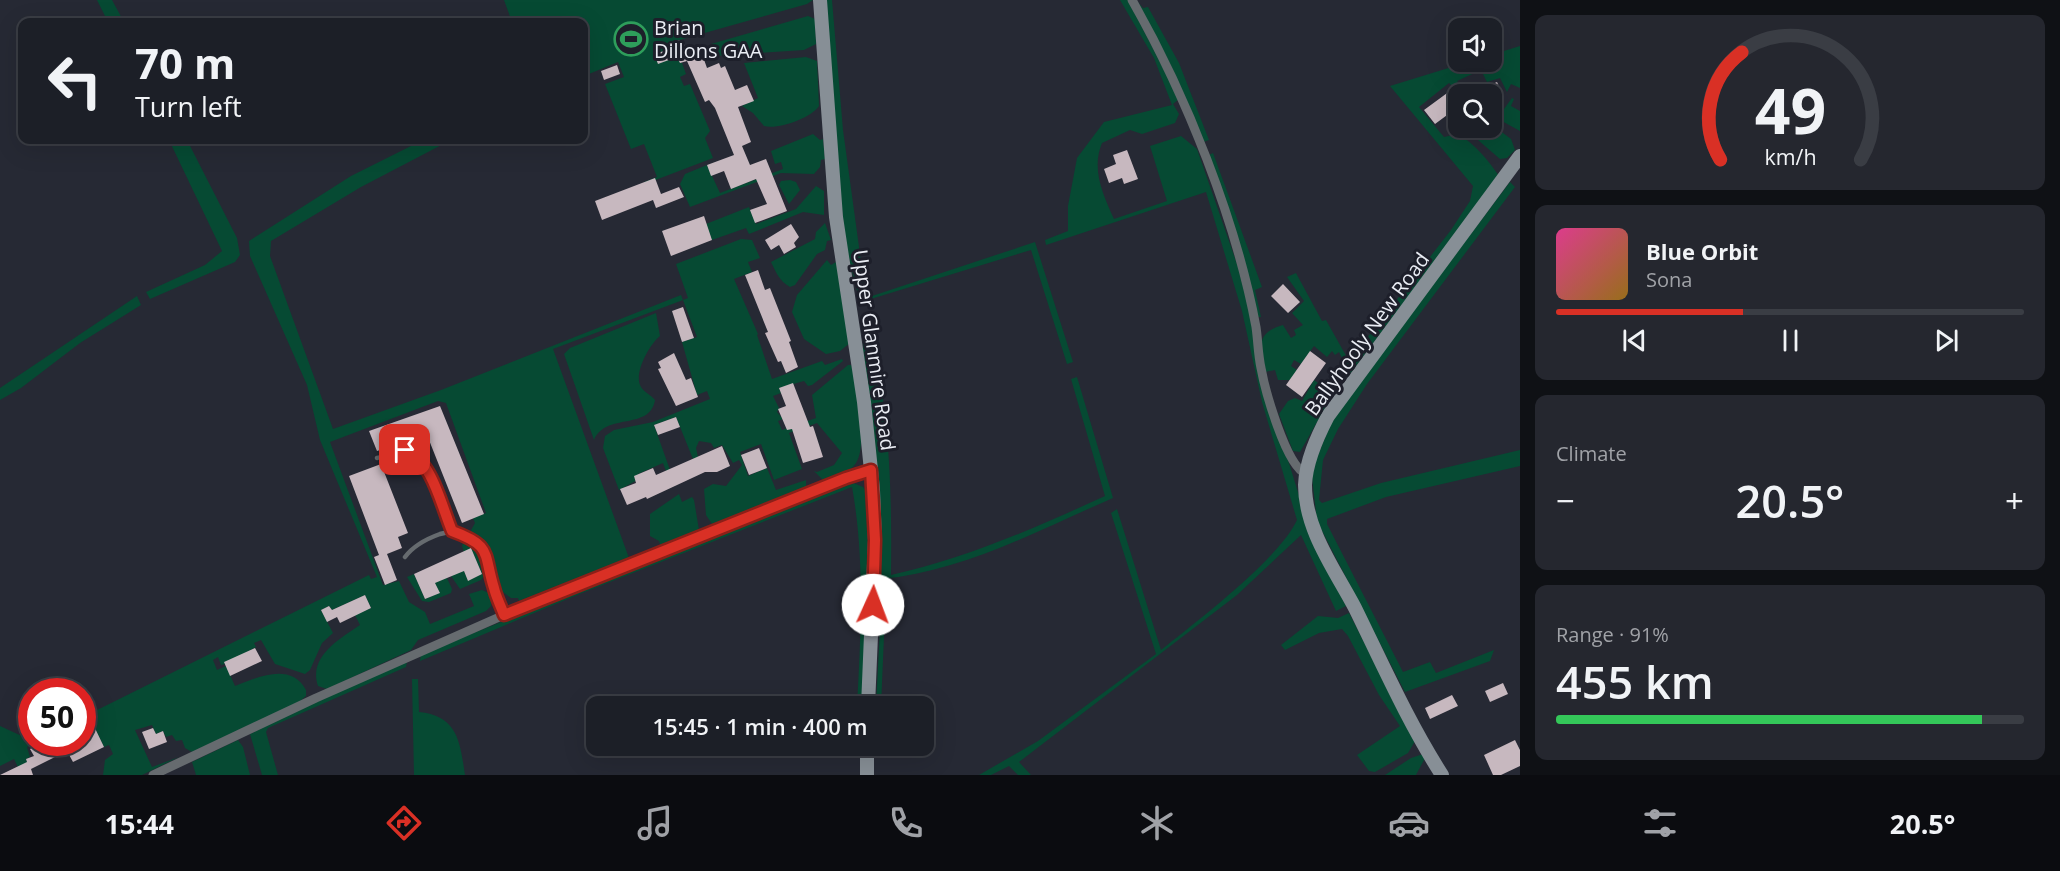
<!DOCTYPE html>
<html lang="en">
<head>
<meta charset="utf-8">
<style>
  body { margin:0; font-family:"Open Sans",sans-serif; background:#25272f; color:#f1f3f6; height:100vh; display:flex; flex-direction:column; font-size:22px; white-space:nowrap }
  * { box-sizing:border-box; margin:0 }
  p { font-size:20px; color:#a0a2a7 }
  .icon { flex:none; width:33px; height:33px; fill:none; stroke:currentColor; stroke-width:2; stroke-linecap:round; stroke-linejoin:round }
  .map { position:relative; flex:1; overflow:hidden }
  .drawer { display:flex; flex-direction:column; gap:15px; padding:15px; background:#0f1115; width:540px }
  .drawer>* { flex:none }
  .hud { position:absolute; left:18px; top:18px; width:570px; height:126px; border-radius:12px; box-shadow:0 6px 24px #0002,0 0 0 2px #3a3d44; background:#1c1f27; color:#f1f3f6; overflow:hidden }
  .controls { position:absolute; left:1448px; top:18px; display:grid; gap:12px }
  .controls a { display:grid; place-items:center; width:54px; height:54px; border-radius:12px; background:#1c1f27; box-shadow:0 6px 24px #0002,0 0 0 2px #3a3d44; font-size:30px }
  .speed { position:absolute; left:18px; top:678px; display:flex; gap:12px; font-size:30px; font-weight:700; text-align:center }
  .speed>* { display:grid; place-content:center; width:78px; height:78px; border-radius:50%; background:#1c1f27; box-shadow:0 6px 24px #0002,0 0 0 2px #3a3d44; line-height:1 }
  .speed .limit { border:9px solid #d22; background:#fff; color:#111 }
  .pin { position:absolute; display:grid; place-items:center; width:51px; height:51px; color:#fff; margin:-26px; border-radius:12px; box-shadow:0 3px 9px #0006 }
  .me { position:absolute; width:66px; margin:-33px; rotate:2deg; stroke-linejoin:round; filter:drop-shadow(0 0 4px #0008) }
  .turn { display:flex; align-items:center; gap:21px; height:126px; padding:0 18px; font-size:27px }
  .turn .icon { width:78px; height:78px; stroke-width:2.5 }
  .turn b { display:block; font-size:42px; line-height:51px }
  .big { font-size:45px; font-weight:600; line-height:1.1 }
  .drawer .card { flex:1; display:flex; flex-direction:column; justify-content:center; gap:9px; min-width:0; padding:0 21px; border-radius:12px; background:#25272f }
  .drawer .dial { align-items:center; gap:0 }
  .dial svg { height:156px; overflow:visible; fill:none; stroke:#3a3d44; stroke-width:7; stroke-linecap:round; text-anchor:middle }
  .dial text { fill:#f1f3f6; stroke:none }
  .song { display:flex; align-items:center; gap:18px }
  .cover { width:72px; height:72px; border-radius:9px; background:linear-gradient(135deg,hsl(330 70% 55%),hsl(40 70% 35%)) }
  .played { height:6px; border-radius:3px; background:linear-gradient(90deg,#d93025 40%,#3a3d44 40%) }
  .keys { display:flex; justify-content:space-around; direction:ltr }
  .heat { display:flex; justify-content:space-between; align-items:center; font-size:33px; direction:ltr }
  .charge { height:9px; border-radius:4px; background:linear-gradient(90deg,#34c759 91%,#3a3d44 0) }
  .trip { position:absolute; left:586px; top:696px; width:348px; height:60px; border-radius:12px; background:#1c1f27; box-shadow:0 6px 24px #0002,0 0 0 2px #3a3d44; font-weight:600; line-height:60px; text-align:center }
  .tabs { display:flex; height:96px; justify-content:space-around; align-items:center; background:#0b0c10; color:#a0a2a7 }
  .tabs .icon { width:42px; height:42px }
  .tabs .current { color:#d93025 }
  .tabs b { font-size:27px; color:#f1f3f6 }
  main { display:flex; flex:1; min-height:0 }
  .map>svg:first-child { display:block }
</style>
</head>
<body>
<main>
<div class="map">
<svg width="1520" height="775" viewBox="0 0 1520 775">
  <rect width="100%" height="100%" fill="#262934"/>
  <!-- green -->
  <path fill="#064a33" d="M97,0H112L124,22H108Z
    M504,0H813L807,4L662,45L664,51L655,54L677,57L680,63H682L686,74L680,77L684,86L690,84L710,131L705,138L713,158L645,184L644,182L657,177L644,144L631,149L605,84L624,77L618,62L584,76V22H512Z
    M827,0H832L843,130L866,298L1035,242L1073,362L1067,364L1031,250L861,302C844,255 842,206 837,157C833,104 827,53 827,0Z
    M1120,0H1128L1179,99L1173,104L1179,114L1175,123L1142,134L1130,130L1102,143C1091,169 1103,195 1114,219L1167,201L1150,146L1181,136L1197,149L1238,267L1288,460L1314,544L1346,606L1336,611L1301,535L1237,595L1019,762L1031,775H1018L1009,766L991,775H979L1038,741L1156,654L1111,513L1117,509L1161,650C1196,622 1279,559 1297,520L1262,402L1242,311L1206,192L1046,245L1045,240L1068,231V206L1077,158L1104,122L1172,105L1154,58Z
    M1136,0L1143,8L1148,7L1179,63L1209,140L1201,143L1174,72Z
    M808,16L815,19L816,44L804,50L714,56L711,44Z
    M1520,46V88L1511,84L1507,92L1500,78L1487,82L1481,70L1457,81L1468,94H1459L1449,83L1419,107L1444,137L1458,134C1475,144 1488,160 1499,176L1350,374L1339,352L1335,355L1332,351L1327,357L1314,346L1301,364L1294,360L1291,366L1297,370L1290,380H1278L1275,370L1265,372C1261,348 1254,333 1283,325L1291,338L1296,335L1294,330L1303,325L1292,313L1304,301L1287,277L1296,273L1322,321L1326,320L1349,361L1451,230L1470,201L1473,186L1390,86L1468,62H1491V55Z
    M806,57L817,61L819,106C811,118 778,130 764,126L753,113L742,106L758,98L744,63Z
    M1512,98L1514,99L1511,106L1520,111V131L1500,120L1504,109Z
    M1491,124L1511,139L1515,150L1507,158L1500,159L1471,134L1467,128H1491Z
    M813,134L820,140L823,139L825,159L821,160L820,167L814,174L781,173L690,207L680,184L685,174L707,165L720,193L783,169L781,162L775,164L771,151Z
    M169,140H187L237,238L240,255L235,262L150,299L146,292L205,265L222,251Z
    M423,140H451L361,187L271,241L270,256L333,429L441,390L681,295L683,300L688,298L676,264L741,239L752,240L760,258L748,262L752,272L734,279L758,334L757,335L772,379L822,361L825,365L842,359L843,361L812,385L808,386L804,381L779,388L781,393L773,396L779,408L777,412L783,419L778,421L782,430L816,418L812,395L848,365H851C860,382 867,448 856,463C849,474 834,476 823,480L814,471L817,472L834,465L842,453L817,423L789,433L802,469L774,480L761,444L740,452L748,476L767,468L776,490L806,480V488L721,523L712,524L706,515L704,489L713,484L726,486L742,465L739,460L733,463L722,445L714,448L711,443L699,441L696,448L698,457L693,459L676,417L654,425L670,470L666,471L663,463L638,474L639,479L619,490L603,448L605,436L614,430L653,422L710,399L707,391L697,395L682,342L697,337L683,300L553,349L629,558L519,601L518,598H511L500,590C493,561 499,549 470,532L475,523L473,518L486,513L446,403L438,401L330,442L383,585L399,581L409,602L425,612L430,624L474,606L469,594L482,590L491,594V606L486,611L418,640L411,650L327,689L318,686C308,657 339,639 360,625L355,615L371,608L365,595L332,610L329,606L321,610L333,633L322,643L310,670L305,674L275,664L261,640L254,643L256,647L225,664L221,665L218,657L213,660L217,670L226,666L235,686C258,677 291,662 306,690V696L299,702L192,752L185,748L182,740L176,741L172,735L166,737L163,731L156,734L152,725L135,730L152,767L179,757L142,775H103L105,760L113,754L109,745L104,747L93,724L83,729V717L369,575L371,579L377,577L320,440L307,385L250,256L249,241L351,176Z
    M1213,153L1262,287L1255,290L1261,317H1257L1207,156Z
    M790,180L796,182L800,190L789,204L779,185L781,181Z
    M1510,182L1515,187L1367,384L1338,429L1323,460L1319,500L1322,503L1381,483L1520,450V466L1386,497L1327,519V524L1403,672L1430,662L1436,673L1494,650L1490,661L1405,692L1317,521L1312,477L1316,460L1331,423L1362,378Z
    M816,186L824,191V215L803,212L749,234L746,228L712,240L706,224L749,207L756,224L796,209Z
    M825,223L831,240L827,241L825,250L817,254L795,285L790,287C779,281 776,272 771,262L815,239L816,232Z
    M827,260L831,265L836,262L850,343L840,351L826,354L804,339L792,312L797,295Z
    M137,296L141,305L80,343L21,388L0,400V388Z
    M656,313L660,336C649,345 633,374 641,387C644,392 651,395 655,400C650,431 606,412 594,440L564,354L570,348Z
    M866,317C890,401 892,488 891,575C967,558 1035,528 1105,496L1071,379L1077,377L1113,498C1039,530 962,572 881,579L877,465L863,351V320Z
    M1314,380L1333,394L1300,452L1293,451L1279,414L1288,401L1295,398L1302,401Z
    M851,482L863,487L867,493L868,532L863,706H857C861,634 865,558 852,487L582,593L420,661L421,654Z
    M679,494L682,502L692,497L694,500L699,530L661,547L659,541L650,536V514Z
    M464,540L475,549L486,573L481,580L460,589L451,576L461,564L468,580L482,574L471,549L464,552L462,546Z
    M414,574L425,599L439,593L432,576L447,578L452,589L451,593L429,602L422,601L407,577Z
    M882,590H886L881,706H876Z
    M1349,613L1415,741L1408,753L1375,772L1369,771L1357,755L1400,726L1379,695L1348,636L1342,629L1319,633L1285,650L1281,645L1318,616L1338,618Z
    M407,662L406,667L268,728L266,732L278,775H262L250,734L342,690Z
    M412,679H418L419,712C458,716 460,742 465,775H414Z
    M0,726L37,743L27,747L30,757L26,759L29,767H18L14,759L0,766Z
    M238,740L243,747L250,775H196L192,762Z
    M1423,754L1425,758L1416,775H1385L1411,758Z"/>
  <!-- building -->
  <path fill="#c7b8bf" d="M679,40L683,41L690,59L702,54L707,68L719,63L721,68L725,66L735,90L747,85L754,101L738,107L751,142L742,146L750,165L766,159L787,211L755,223L750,210L767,204L756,179L731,189L724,171L711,176L707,165L734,155L715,108L709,100L705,102L687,61L680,63L677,57L658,64L654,54L664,51L662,46Z
    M617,65L620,74L604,80L601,71Z
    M1476,82L1479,90L1497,82L1502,93L1491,98V94H1458V107L1435,124L1424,110L1454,88L1456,90Z
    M1127,150L1138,179L1124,184L1122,178L1109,183L1104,169L1116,164L1113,155Z
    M655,178L661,194L679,187L684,197L656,208L653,200L602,220L595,201Z
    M704,216L712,240L671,256L662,231Z
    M791,224L799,237L794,243L796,247L784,254L779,245L771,250L765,240Z
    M758,270L765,290L770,288L791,341L789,342L798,367L786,373L781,361L778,362L765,333L768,332L745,275Z
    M1283,284L1300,302L1288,313L1271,296Z
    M683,307L694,338L682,342L672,311Z
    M1310,351L1326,363L1302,397L1286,385Z
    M674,353L686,380L691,378L698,397L676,406L658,369L661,368L658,362Z
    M793,383L810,427L813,426L823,457L803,463L792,429L787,430L778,409L786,406L779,388Z
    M440,406L484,514L462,523L427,435L377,451L369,431Z
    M676,417L680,427L658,435L654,425Z
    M722,446L730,466L717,472H705L647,499L646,497L627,505L620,489L636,483L634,476L653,468L656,475Z
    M759,448L767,468L749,475L741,455Z
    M381,464L408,533L398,537L402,548L387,554L397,580L385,585L374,557L379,555L349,476Z
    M471,548L482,574L468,581L464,571L447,578L435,583L440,593L425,599L414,574Z
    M365,595L371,608L340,623L337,617L327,622L321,610L329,606L332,610Z
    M255,648L262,661L230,676L224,662Z
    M1503,683L1508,694L1490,702L1485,691Z
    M1452,695L1458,706L1430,719L1425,708Z
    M93,724L104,747L73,762L67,751L31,769L33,775H0L27,762L26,759L34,756L30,749L43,742H82V729Z
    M153,728L156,734L163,731L167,742L149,749L142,732Z
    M1515,740L1520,750V766L1501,775H1493L1484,755Z"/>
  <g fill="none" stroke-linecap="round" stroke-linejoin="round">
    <!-- service -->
    <path stroke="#666b6f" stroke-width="4.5" d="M377,458C385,456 395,451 404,450C425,448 445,513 452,531
      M405,557C414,545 426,539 440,534C462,527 484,542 490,565C492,573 491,581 494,588C497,597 501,606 504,615"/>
    <!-- minor -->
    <path stroke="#666b6f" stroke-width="9" d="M1132,0C1186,95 1236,220 1256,327C1258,341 1258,354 1261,368C1265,390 1286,466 1306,474
      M153,775L316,698L504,615L846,478L871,470"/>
    <!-- secondary -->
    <path stroke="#878f96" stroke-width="14" d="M820,0L836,217L864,402L873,490L875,540L868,706
      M867,775V746
      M1442,775C1408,722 1383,665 1355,608C1335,570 1305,530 1305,485C1306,461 1317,437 1328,416L1520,156"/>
  </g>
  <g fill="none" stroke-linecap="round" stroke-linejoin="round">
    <!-- route casing -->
    <g stroke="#8d1f18" stroke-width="15">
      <path id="route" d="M405,450C432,460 441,505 452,531C493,546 483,553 494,588C496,597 501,606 504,615L846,478L871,470L875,540L873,605"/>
    </g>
    <!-- route -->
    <use href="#route" stroke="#d93025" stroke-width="10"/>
  </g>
  <!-- icons -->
  <defs>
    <g id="stadium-ring" transform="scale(1.725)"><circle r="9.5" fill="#1d1f2a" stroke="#2e9e5b" stroke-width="1.5"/><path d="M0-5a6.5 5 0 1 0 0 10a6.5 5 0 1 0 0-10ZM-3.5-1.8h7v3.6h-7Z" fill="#2e9e5b"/></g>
  </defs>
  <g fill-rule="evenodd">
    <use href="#stadium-ring" x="631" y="39"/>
  </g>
  <g text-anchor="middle" stroke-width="6" stroke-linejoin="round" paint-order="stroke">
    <!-- poi labels -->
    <g font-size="20" fill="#eaedf4" stroke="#1d1f2a" text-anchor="start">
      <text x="654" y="35">Brian<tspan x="654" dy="23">Dillons GAA</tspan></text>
    </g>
    <!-- street labels -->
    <g font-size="20" fill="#eaedf4" stroke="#1d1f2a">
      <text transform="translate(1367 334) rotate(-54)" y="7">Ballyhooly New Road</text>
      <text transform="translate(874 350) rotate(82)" y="7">Upper Glanmire Road</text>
    </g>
  </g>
</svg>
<div class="controls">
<a><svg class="icon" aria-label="sound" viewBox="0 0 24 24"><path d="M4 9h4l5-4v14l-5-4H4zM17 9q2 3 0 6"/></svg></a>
<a><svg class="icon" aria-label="search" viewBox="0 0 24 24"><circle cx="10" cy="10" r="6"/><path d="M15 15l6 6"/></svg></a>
</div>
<div class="speed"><div class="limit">50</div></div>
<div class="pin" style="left:405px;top:450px;background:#d93025"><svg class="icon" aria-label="arrive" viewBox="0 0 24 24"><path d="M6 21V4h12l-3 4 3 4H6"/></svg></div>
<svg class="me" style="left:873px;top:605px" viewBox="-20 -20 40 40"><circle r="19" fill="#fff"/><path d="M0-13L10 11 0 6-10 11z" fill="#d93025"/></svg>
<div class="trip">15:45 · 1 min · 400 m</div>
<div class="hud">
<div class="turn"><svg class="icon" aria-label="left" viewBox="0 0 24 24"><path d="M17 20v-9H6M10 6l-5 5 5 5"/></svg><div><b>70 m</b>Turn left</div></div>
</div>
</div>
<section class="drawer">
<div class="card dial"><svg viewBox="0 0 100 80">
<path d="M14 69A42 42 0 1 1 86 69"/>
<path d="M14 69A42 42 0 0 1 25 14" stroke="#d93025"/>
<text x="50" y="56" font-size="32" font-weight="700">49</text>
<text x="50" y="72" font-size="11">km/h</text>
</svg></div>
<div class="card">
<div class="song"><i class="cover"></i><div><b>Blue Orbit</b><p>Sona</p></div></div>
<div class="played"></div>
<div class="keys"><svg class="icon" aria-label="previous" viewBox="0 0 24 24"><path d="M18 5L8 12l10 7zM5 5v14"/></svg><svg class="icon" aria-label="pause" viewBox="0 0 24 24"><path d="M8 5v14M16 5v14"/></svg><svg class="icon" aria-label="next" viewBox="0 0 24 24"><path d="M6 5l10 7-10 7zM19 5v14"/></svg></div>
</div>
<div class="card"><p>Climate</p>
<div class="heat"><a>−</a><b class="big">20.5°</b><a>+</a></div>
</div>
<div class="card"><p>Range · 91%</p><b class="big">455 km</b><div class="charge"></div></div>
</section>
</main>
<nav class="tabs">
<b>15:44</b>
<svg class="icon current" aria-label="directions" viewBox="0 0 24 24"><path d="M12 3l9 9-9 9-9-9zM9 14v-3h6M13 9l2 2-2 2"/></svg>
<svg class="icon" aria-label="music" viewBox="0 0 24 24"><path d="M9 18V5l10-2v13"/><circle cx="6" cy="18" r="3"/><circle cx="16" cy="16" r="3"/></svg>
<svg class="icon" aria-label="phone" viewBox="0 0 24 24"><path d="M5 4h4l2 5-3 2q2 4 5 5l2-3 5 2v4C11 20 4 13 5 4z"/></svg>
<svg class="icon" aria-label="climate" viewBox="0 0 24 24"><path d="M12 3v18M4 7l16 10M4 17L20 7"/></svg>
<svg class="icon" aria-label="car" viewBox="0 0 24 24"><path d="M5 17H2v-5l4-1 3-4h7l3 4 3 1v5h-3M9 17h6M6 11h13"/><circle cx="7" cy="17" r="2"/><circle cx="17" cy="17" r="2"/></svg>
<svg class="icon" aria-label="filters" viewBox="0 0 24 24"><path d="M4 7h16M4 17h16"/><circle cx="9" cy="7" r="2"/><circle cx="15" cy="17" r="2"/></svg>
<b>20.5°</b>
</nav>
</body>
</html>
